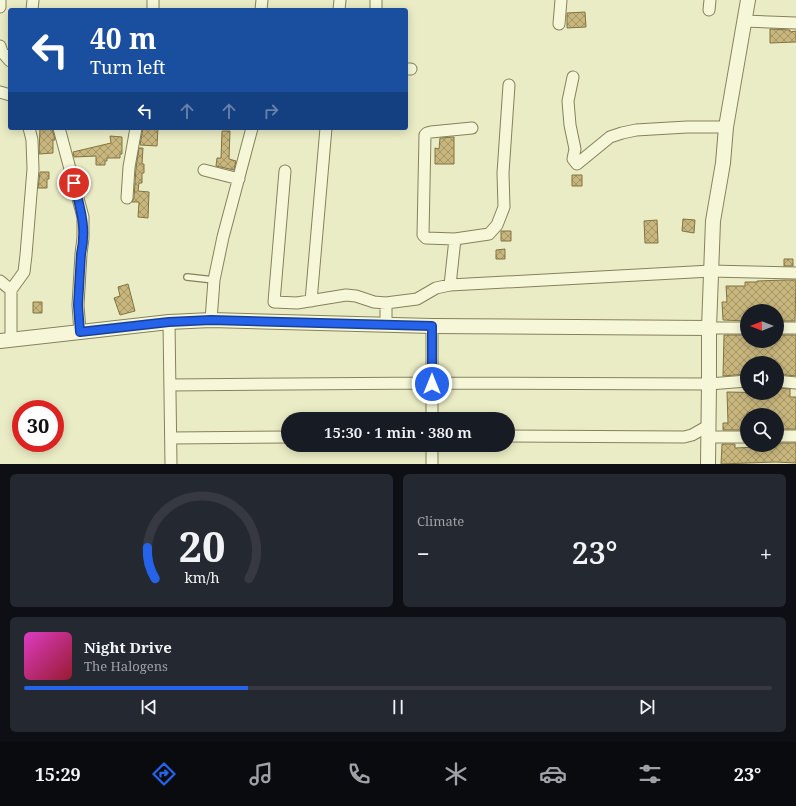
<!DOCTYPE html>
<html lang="en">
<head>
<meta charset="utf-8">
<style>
  body { margin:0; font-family:"Noto Serif",serif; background:#242831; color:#f1f3f6; height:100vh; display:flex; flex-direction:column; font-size:15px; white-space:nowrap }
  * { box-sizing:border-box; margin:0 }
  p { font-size:13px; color:#9ea1a6 }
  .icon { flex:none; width:22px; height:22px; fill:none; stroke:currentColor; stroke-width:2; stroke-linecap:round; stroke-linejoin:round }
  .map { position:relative; height:464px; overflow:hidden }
  .sheet { display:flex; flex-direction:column; gap:10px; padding:10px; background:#0d0f14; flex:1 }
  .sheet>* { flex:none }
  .guide { position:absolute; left:8px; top:8px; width:400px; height:122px; border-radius:4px; box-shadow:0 2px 10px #0003; background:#1a4fa0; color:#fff; overflow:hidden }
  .needle { width:26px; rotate:270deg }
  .controls { position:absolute; left:740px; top:304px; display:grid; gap:8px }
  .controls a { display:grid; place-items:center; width:44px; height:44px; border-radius:50%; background:#171b24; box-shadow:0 2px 10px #0003; font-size:20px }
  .speed { position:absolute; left:12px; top:400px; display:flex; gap:8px; font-size:20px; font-weight:700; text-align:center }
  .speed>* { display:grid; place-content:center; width:52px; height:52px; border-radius:50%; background:#171b24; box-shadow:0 2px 10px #0003; line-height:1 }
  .speed .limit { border:6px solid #d22; background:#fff; color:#111 }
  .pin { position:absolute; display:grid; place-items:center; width:34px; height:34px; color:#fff; margin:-17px; border:2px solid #fff; border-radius:50%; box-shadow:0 1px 4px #0007 }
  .me { position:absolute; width:44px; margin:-22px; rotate:0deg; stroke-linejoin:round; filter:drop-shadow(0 0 3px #0008) }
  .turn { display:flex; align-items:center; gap:14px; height:84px; padding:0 16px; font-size:18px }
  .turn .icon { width:52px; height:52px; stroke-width:2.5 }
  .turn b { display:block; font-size:28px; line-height:34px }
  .lanes { display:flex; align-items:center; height:38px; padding:0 16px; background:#0003; justify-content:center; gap:20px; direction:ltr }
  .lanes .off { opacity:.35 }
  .big { font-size:30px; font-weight:600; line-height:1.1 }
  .sheet .tile { flex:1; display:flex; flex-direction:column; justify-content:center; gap:6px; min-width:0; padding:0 14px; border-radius:6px; background:#242831 }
  .sheet .dial { align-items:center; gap:0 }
  .dial svg { height:104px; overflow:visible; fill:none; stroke:#363941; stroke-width:7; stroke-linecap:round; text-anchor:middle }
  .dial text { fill:#f1f3f6; stroke:none }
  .song { display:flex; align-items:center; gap:12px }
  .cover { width:48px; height:48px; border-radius:6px; background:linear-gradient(135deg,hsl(310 70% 55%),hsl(350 70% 35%)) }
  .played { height:4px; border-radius:2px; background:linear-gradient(90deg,#2563eb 30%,#363941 30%) }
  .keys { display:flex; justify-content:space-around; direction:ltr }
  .heat { display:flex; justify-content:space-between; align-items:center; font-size:22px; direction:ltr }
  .sheet .tiles { flex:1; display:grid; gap:10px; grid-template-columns:1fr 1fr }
  .tile:last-child { grid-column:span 2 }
  .trip { position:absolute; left:281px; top:412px; width:234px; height:40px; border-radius:20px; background:#171b24; box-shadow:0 2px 10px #0003; font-weight:600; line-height:40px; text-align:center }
  .tabs { display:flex; height:64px; justify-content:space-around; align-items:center; background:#090b0e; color:#9ea1a6 }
  .tabs .icon { width:28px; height:28px }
  .tabs .current { color:#2563eb }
  .tabs b { font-size:18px; color:#f1f3f6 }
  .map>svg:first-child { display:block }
</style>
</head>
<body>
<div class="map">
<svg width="796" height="464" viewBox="0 0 796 464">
  <defs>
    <pattern id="building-cross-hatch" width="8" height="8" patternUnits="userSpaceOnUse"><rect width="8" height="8" fill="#c8b67d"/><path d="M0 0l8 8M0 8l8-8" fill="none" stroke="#a39566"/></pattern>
  </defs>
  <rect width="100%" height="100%" fill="#eaecc5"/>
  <!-- building -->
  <path fill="url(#building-cross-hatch)" stroke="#837343" d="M585,12L586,27L567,28V13Z
    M770,29L790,30V32L796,31V42L770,43Z
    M40,128H52L55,140H53V153L39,154Z
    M143,128H158L157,146L140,145Z
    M222,131H230L229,159L236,161L234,170L216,166L217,158H221Z
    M110,136L122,137V154H120V158H107V161H105V165H96V156L74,157L73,152L111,143Z
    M454,137V164H435V148L439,149L440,138Z
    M139,148H143L142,164H144V173H142V183H139L138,191L149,192L148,218L138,217L139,202H132L134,198L136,168Z
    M40,172H49V179H47V188H38Z
    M572,175H582V186H572Z
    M683,219L695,220L694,233L682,231Z
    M657,220L658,243H645L644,221Z
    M501,231H511V241H501Z
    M505,249V259H496V250Z
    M784,259H793V266H784Z
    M785,280H796L795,321H777V311H747V321L723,320L722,302H727L726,286H745V282H757V281Z
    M128,284L135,311L120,315L114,298L120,296L118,287Z
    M33,302H42V313H33Z
    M724,335H747V341H777V335H796V376L777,374V363H747V374L723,376Z
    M777,388L790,389V397H796V429H777V415H775V413H747V430H723V423H728L727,392L777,393Z
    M777,443H796V463L775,462L721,464L722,444H735V448L758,447V445H777Z"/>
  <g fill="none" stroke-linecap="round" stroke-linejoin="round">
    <!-- service casing -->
    <g stroke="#86815c" stroke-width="8">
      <path id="service" d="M187,277L214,280"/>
    </g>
    <!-- minor casing -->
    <g stroke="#86815c" stroke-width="13">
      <path id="minor" d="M0,7V0
        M32,10L33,0
        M153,10V0
        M261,10L262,0
        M339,10L340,0
        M376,10V0
        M709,10L710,0
        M744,21L796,23
        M559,24L561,0
        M0,46L2,52L10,61
        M406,69H411
        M573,77L568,101L570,125L575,149L573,159L577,164L610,137L622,133L636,130L687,127H726
        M0,92L10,95
        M59,128L83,217V238L81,254L78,305L80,332
        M204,170L239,179
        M285,171L274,302L297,303L346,295L356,296L374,302L386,303L417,299L436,288L450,285L711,271L796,273
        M127,198L129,167L136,128
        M455,239L426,238L423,235L425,135L427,133L431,132L472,128
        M0,281L11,290V339
        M450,285L455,239L489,234L497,225L504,207L503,173L509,85
        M11,290L24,272L26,255L33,169L32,140L29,128
        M311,301L326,128
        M386,303V325
        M211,320L214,280L223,237L252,128
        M169,322L171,464
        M432,326V419
        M709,328H747
        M777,328H796
        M777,381L796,383
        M170,385L432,383L709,384L747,381
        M508,436L684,437L692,435L708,426
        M777,436H796
        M708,437H747
        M171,438L288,437
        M432,445V464"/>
    </g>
    <!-- tertiary casing -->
    <g stroke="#86815c" stroke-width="16">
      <path id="tertiary" d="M0,341L169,322L211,320L432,326L709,328
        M708,464L709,384V328L713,221L723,163L726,127L748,0"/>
    </g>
    <!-- service -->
    <use href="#service" stroke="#f5f7d8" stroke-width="5.5"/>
    <!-- minor -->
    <use href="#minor" stroke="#f5f7d8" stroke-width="11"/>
    <!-- tertiary -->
    <use href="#tertiary" stroke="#f5f7d8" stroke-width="14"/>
  </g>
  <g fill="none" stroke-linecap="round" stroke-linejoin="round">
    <!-- route casing -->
    <g stroke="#184099" stroke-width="10">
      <path id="route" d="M74,183C80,208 87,227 81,254L78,305L80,332L169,322L211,320L432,326V384"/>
    </g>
    <!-- route -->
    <use href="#route" stroke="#2563eb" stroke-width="7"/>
  </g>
</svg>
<div class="controls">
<a><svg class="needle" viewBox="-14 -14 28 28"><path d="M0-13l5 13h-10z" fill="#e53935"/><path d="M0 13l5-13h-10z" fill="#9ea1a6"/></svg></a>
<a><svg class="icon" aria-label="sound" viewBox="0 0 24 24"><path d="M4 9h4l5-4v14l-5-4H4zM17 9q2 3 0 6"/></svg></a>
<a><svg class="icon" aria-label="search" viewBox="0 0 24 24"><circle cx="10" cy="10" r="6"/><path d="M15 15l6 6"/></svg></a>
</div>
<div class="speed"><div class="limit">30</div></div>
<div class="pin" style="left:74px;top:183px;background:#d93025"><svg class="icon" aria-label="arrive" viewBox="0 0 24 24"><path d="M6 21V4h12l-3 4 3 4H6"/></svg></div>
<svg class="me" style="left:432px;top:384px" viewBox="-20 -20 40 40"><circle r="17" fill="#2563eb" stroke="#fff" stroke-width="3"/><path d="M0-11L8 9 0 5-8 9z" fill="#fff"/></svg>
<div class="trip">15:30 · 1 min · 380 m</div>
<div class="guide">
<div class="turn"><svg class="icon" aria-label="left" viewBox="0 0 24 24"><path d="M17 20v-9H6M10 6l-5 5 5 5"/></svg><div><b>40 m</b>Turn left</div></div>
<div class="lanes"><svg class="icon" aria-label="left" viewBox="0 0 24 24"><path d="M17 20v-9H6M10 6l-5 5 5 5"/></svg><svg class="icon off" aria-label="ahead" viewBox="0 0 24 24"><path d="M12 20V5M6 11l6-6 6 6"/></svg><svg class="icon off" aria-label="ahead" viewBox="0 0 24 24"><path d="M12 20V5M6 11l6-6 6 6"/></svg><svg class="icon off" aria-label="right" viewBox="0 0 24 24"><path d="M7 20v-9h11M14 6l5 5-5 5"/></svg></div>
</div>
</div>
<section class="sheet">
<div class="tiles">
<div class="tile dial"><svg viewBox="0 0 100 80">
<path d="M14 69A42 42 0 1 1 86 69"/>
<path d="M14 69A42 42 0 0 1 8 45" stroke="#2563eb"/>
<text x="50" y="56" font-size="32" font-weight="700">20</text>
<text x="50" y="72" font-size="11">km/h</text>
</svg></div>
<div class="tile"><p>Climate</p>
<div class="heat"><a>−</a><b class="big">23°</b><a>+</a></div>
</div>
<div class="tile">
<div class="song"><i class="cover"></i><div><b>Night Drive</b><p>The Halogens</p></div></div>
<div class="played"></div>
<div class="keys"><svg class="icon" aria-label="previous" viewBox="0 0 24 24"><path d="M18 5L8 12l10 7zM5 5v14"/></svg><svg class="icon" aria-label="pause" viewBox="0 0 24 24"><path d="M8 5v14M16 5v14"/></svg><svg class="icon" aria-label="next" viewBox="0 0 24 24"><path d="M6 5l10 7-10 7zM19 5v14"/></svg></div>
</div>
</div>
</section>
<nav class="tabs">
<b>15:29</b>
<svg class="icon current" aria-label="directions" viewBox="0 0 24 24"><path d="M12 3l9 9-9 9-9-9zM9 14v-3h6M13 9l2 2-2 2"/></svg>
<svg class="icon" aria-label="music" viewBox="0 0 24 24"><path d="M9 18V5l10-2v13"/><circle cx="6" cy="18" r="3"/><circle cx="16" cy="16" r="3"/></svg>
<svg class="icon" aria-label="phone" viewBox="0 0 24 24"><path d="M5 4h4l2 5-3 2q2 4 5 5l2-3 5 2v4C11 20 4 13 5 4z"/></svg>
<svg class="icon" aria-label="climate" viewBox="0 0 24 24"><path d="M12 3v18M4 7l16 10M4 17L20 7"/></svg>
<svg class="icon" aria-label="car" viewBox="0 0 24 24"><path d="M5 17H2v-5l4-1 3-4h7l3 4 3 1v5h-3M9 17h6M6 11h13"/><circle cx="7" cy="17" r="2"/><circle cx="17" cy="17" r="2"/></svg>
<svg class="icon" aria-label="filters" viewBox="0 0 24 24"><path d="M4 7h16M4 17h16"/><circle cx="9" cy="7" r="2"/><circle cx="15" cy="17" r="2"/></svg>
<b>23°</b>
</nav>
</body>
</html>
